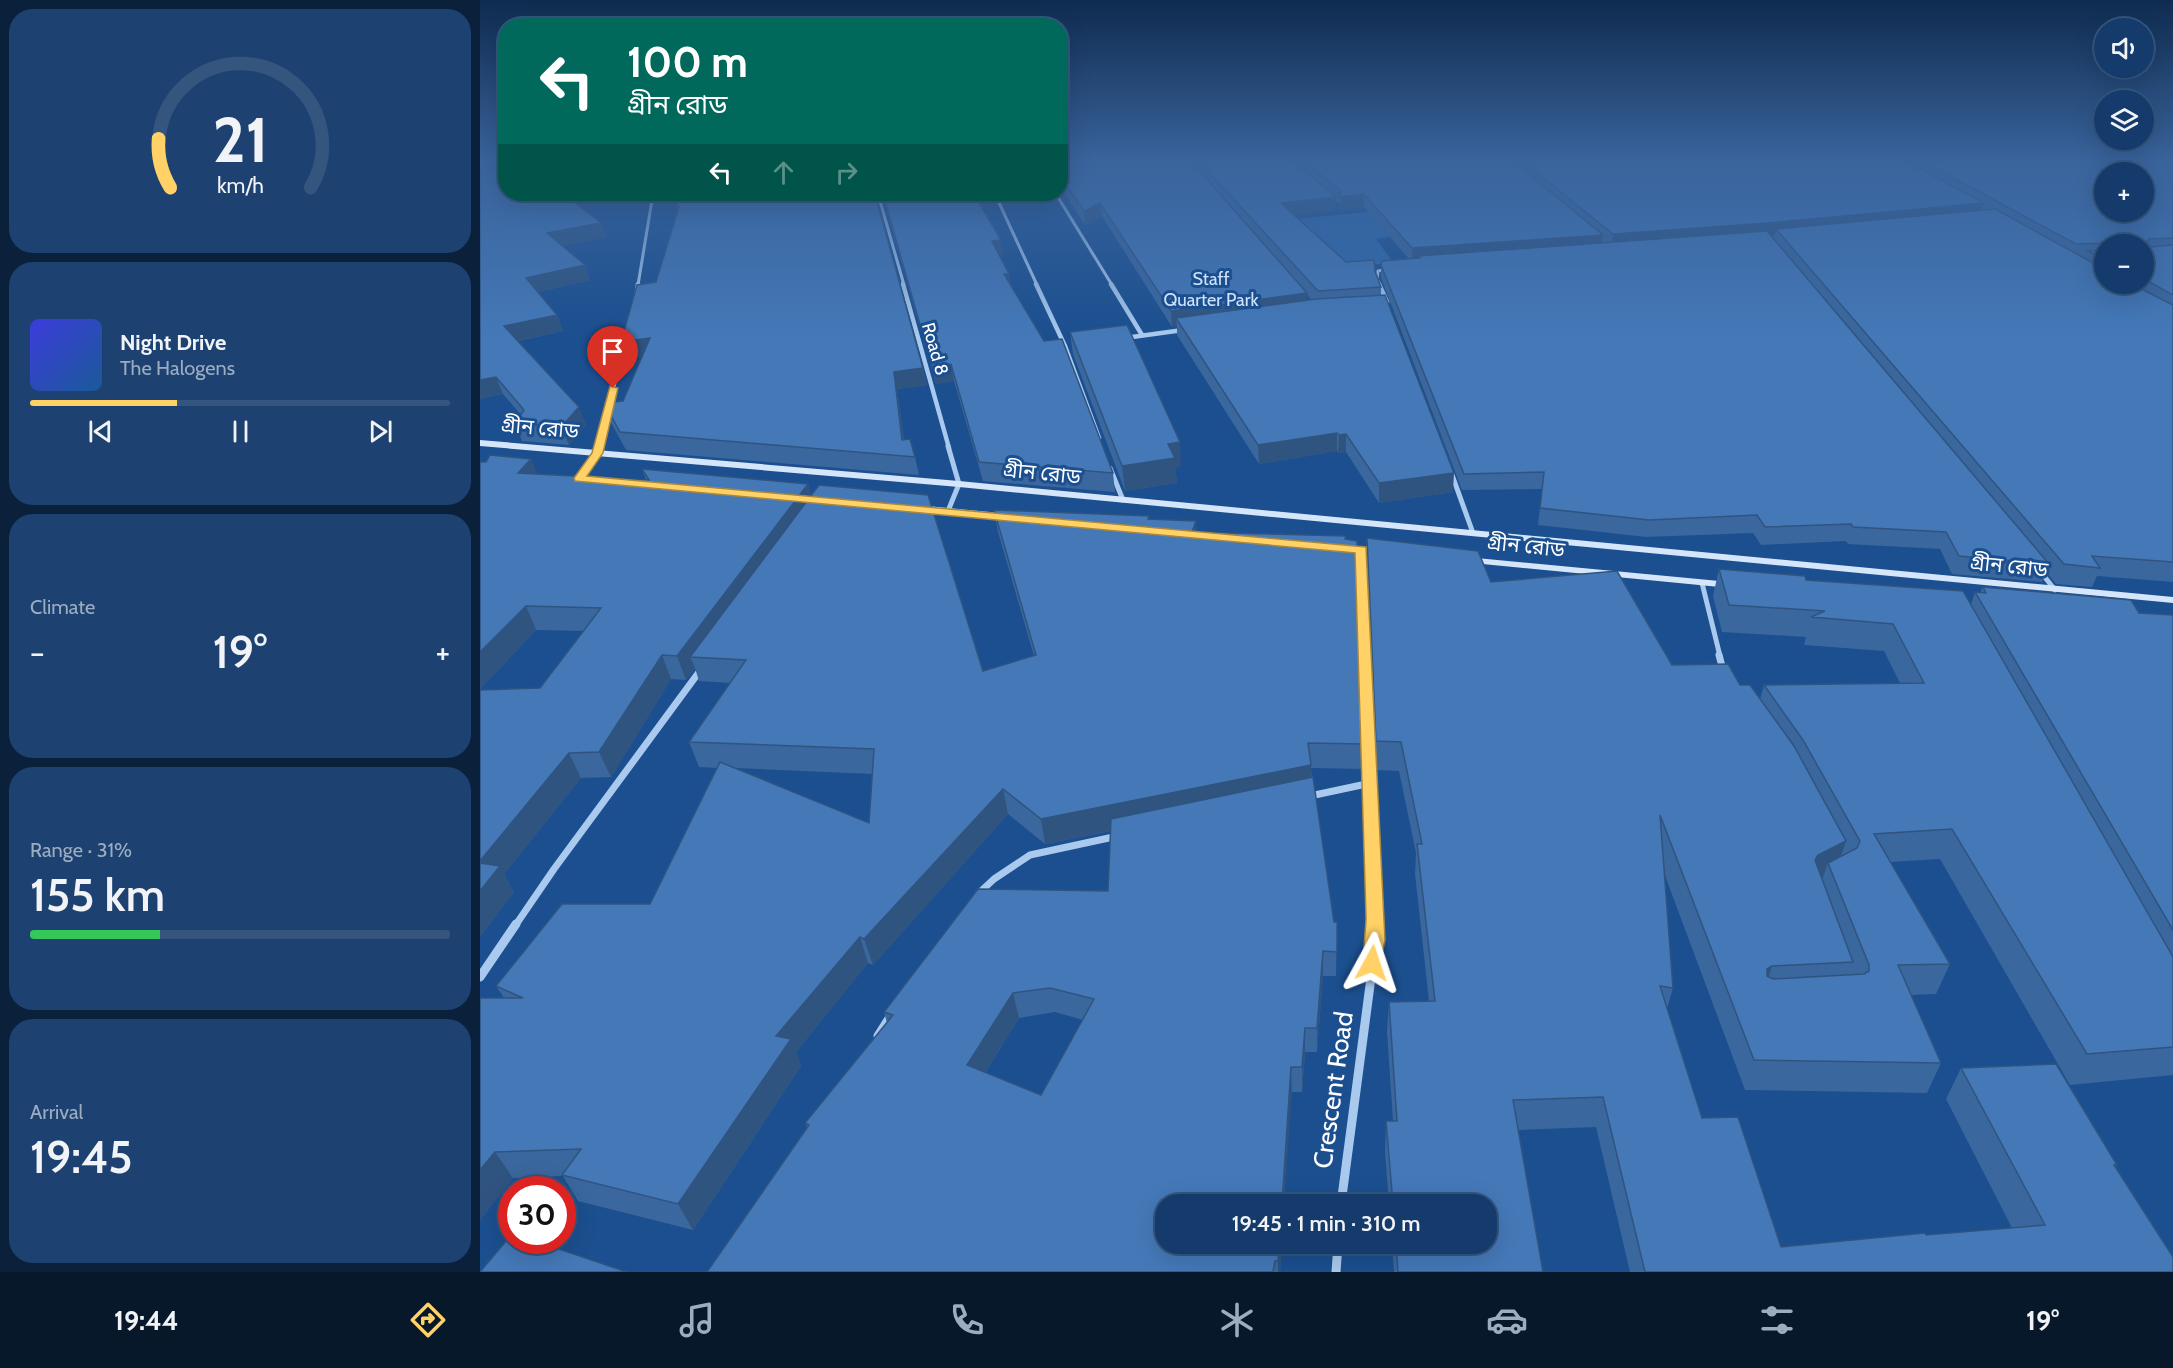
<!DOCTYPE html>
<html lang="en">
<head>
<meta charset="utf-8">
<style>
  body { margin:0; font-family:Cabin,"Noto Sans Bengali",sans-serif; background:#1d4271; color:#f1f3f6; height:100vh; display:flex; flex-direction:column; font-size:22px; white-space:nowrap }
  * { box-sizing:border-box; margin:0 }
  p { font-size:20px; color:#9dadc1 }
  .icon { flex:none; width:33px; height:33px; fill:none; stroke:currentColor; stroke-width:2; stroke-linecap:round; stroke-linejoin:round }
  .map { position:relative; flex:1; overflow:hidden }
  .sheet { display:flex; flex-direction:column; gap:9px; padding:9px; background:#0b203b; width:480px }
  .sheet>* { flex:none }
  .banner { position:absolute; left:18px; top:18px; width:570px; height:183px; border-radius:24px; box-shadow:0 6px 24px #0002,0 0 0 2px #33557e; background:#00695c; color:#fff; overflow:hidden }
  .fabs { position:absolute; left:1614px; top:18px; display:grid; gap:12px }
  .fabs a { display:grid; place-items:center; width:60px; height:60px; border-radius:50%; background:#143b6b; box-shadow:0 6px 24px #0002,0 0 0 2px #33557e; font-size:30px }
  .speed { position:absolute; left:18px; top:1176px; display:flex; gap:12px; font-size:30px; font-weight:700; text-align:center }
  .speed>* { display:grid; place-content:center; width:78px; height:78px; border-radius:50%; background:#143b6b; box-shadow:0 6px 24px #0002,0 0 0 2px #33557e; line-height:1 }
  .speed .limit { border:9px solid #d22; background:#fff; color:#111 }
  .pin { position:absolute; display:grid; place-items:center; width:51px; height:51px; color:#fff; margin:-62px -26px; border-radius:50% 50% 50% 0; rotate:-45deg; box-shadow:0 0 6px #0007 }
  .pin .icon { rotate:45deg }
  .me { position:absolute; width:66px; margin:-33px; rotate:5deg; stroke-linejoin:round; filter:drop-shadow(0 0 4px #0008) }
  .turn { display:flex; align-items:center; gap:21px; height:126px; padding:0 30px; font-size:27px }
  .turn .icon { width:78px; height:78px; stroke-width:2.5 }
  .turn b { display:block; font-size:42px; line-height:51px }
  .lanes { display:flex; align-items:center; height:57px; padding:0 30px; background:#0003; justify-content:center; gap:30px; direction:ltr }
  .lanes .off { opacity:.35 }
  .big { font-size:45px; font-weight:600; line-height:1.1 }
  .sheet .widget { flex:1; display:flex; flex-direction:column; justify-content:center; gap:9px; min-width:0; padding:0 21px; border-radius:24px; background:#1d4271 }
  .sheet .dial { align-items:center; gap:0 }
  .dial svg { height:156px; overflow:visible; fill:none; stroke:#33557e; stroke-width:7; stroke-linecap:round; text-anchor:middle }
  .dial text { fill:#f1f3f6; stroke:none }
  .song { display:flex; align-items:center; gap:18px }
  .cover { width:72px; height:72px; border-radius:9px; background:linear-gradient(135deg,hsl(240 70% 55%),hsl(210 70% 35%)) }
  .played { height:6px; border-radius:3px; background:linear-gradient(90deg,#ffd166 35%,#33557e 35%) }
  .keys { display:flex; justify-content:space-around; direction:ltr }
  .heat { display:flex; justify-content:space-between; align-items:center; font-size:33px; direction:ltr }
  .charge { height:9px; border-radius:4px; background:linear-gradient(90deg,#34c759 31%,#33557e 0) }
  .trip { position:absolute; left:675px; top:1194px; width:342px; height:60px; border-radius:24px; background:#143b6b; box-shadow:0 6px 24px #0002,0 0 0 2px #33557e; font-weight:600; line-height:60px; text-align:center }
  .tabs { display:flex; height:96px; justify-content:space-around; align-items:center; background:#08182b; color:#9dadc1 }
  .tabs .icon { width:42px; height:42px }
  .tabs .active { color:#ffd166 }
  .tabs b { font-size:27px; color:#f1f3f6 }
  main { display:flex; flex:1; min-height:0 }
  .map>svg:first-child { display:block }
</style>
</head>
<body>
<main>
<section class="sheet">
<div class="widget dial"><svg viewBox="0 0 100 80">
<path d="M14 69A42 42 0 1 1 86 69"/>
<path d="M14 69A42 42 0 0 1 8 44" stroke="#ffd166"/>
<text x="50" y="56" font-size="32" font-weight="700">21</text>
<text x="50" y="72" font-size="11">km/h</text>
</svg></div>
<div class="widget">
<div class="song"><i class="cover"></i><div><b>Night Drive</b><p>The Halogens</p></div></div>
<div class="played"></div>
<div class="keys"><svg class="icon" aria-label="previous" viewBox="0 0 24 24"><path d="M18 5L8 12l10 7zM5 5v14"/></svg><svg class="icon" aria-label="pause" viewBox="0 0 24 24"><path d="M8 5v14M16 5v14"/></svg><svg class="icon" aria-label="next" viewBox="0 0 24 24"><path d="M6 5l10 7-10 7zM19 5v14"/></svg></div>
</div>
<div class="widget"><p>Climate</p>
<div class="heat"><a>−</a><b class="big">19°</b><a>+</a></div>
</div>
<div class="widget"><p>Range · 31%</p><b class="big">155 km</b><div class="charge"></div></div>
<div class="widget"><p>Arrival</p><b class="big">19:45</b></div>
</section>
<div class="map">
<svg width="1693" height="1272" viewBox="0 0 1693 1272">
  <rect width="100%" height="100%" fill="#1b4f8f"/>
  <!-- green -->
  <path fill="#2e69ad" d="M910,210L917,236L896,239L913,262L868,269L835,235L785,222Z"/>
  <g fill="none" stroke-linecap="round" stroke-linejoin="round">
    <!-- street-far4 -->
    <path stroke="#a9c9ee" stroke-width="3" d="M398,194L424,285
      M515,194L557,285
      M576,194L632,285
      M158,285L173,194
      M900,285L897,279L898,271L908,269"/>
    <!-- street-far3 -->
    <path stroke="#a9c9ee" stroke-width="4.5" d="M423,284L469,448
      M556,284L585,346L619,438
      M631,284L662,335
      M899,284L907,302
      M157,291L158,284
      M645,338L703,330
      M119,448L144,341"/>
    <!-- street-far2 -->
    <path stroke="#a9c9ee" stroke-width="5" d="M630,468L643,500
      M971,472L993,533
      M99,478L118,453L120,446
      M468,511L479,484L468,446
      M881,550L885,656
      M1560,571L1575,590
      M1222,583L1240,656"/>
    <!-- street-far1 -->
    <path stroke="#a9c9ee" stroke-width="7" d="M885,655L895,926
      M1239,655L1243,670
      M830,796L891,783
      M498,894L514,879L550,855L638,836
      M35,926L74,869L222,668"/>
    <!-- street -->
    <path stroke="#a9c9ee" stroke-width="9" d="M0,977L36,924
      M398,1036L410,1017
      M861,1204L896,940L895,924
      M856,1272L858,1244"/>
    <!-- secondary -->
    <path fill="#d6e6fa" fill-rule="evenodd" d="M0,440L479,481L1693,597V603L479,487L0,446Z
      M437,505L530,514L535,517L530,520L433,510L432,508Z
      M861,545L903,549L908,552L903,555L857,550L856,548Z
      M986,557L1250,582L1256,585L1250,588L982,562L980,560Z"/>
  </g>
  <!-- wall -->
  <path fill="#3a679d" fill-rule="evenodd" d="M580,159H1693V582L1617,576L1612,587L1576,584L1566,572L1562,582L1472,574L1460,549L1368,544L1366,541L1281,545L1273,533L1166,537L1058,525L1062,489L982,490L901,278V265L929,259L884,207L860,210V204L856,201V210L814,215L866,262L895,271L901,287V295L973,492L899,503L866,452L858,453L857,451L779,464L697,335V326L692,327L622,216L605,225L580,186ZM1624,244H1664V284H1624ZM827,294L828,296L832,300L827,301Z
    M202,194H395L443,368L447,385L417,389L424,440L435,457L439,475L146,450L130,421L124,403L143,401L162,356L146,358L176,282L197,212L196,208Z
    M402,194H494L521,240L523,255H519L531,286L633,473L635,492L503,481L474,381L456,384Z
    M90,198L121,223L126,237L82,246L110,280L58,292L77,315L83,331L38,341L106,425L89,445L42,441L35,423L41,415L23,394L0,399Z
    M590,332L701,466L695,467L697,483L645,491L593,354Z
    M0,462L57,474L166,480L162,469L328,484L331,496L503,671L554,656L518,532L514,510L669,519L717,532L866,539L884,744V769L831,768L832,778L854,922H857L856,976H843L837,1052H825L822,1092H812L686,1244H802L800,1272H227L327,1128L325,1123L407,1023L404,1012L628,891L631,831L565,844L528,814L393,965L388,963L316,1052L321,1066L213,1230L98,1201L83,1176L33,1178L0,1220L24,998L16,986L170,904L238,768L219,767L209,742L251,683L219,681L215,668L206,680L191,679L131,777L101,778L24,874L34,892L0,937L60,688L104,631L56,630L0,689ZM256,768L392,774L389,823ZM575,1012L603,1020L561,1095L505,1073L539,1018Z
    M887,538L1011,582L1192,665L1260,685L1280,699L1284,685L1420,683L1404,651L1324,645L1326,637L1242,632L1233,596L1239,569L1326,580L1491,604L1495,592L1500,593L1503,587L1659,613L1693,615V1075L1590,1085L1460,859L1411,862L1470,964L1456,994L1431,995L1461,1063L1447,1093L1265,1090L1184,873L1193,988L1187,1009L1222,1118L1301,1247L1532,1228L1466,1099L1481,1068L1637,1165L1635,1167L1693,1272H1150L1116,1127L1038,1130L1063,1272H914L912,1244H1006V1204H909L905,1151L906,1121H913L907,1032L909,1002L949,1001L935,874L936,853L919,771L895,770L886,564Z"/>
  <!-- shaded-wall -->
  <path fill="#305480" d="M1432,159H1531L1444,162L1443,167L1429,168Z
    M77,194H127L79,199Z
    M884,194V207L860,210V197Z
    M856,197V210L801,217V203Z
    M620,203L622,216L605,225L604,211Z
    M1504,203L1500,216L1296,229L1295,235L1132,248L1133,234Z
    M121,223L126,237L72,248L67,233Z
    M1123,235L1121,248L938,256V262H932V248Z
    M521,240L523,255L514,256L512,241Z
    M105,265L110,280L52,293L46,278Z
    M524,274H529L532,289Z
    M827,293V308L696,318L697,326L692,327L691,311Z
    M77,315L83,331L31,342L24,326Z
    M170,338L176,354L146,358L141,342Z
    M471,364L474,381L456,384L452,367Z
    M443,368L447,385L417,389L426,458L422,440L414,372Z
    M16,377L23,394L0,399V380Z
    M99,407L106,425L89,445L81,427Z
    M857,433V451L779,464L778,445Z
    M866,434V452L858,453L859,435Z
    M700,442L701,466L695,467L697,483L645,491L642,466L688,444Z
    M51,459L60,480L38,473Z
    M974,473L973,492L899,503V483Z
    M328,484L334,505L210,657L215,668L206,680L197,656Z
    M716,521L718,543L712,532Z
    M46,606L56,630L0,689V652Z
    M182,655L191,679L131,777L119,752Z
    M89,753L101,778L24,874L34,892L0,937V861Z
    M831,765L832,790L565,844L561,819Z
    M523,789L528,814L393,965L384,939Z
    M1366,841L1356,871L1348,863L1343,877L1328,885L1335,860L1338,855Z
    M380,937L388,963L316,1052L321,1066L213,1230L198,1204L296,1036Z
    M843,951V976L837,1052V1028Z
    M1292,966L1283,996L1287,969Z
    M533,993L539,1018L494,1090L487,1065Z
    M825,1028V1052L822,1092V1067Z
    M811,1067L812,1092L804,1204H802Z
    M15,1152L33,1178L0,1220V1170Z
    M799,1244H802L800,1272H798V1261Z"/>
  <!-- building -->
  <path fill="#4478b7" stroke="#305480" stroke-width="1.5" fill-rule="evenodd" d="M0,159H26V194H84L121,223L67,233L105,265L46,278L77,315L24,326L99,407L81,427L35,423L44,410L16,377L0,380Z
    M580,159H709L827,293L691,311L620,203L604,211L580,176Z
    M717,159H811L856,197L801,203L866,262L894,260L895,271L901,287L838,291Z
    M821,159H1030L1123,235L932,248L884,194L860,197L861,191Z
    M1040,159H1422L1504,203L1288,223L1133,234Z
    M1482,159H1693V238L1669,239L1666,243L1670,247L1693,245V295L1664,279V244H1632L1631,243L1596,244L1444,162ZM1624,172H1664V212H1624Z
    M202,194H395L443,368L414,372L422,440L430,439L435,457L140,432L124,403L143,401L170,338L141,342L157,285L176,282L199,207L196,208Z
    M403,194H494L521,240L512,241L529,274H524L564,341L582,339L633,473L499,462L471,364L452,367Z
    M1515,209L1624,269V284H1652L1693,305V562L1612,556L1620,568L1584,564L1296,229Z
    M1287,231L1569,564L1479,556L1466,532L1373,527L1371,524L1285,527L1277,515L1169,520L1060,508L1064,472L984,474L901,265L902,261L940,258L938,256Z
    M1624,250V259L1608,251Z
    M905,295L974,473L899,483L866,434L859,435L857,433L778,445L696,318L836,299Z
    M647,325L700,442L688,444L695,458L642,466L590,332Z
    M10,455L51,459L38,473L169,480L162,469L328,484L197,656L182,655L119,752L89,753L0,861V690L60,688L121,608L46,606L0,652V462H6Z
    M339,485L448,495L503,671L556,655L514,510L669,516L668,519L716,521L712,532L866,536L865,539L877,541L884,744L828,743L831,765L561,819L523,789L384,939L380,937L296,1036L311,1039L198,1204L82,1175L101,1149L15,1152L0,1170V998H43L16,986L82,904H170L240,762L389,823L394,749L209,742L266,660L210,657Z
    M887,538L998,551L1011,582L1137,571L1192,665L1248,664L1260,685H1270L1314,746L1366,841L1338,855L1335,860L1373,962L1292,966L1287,969V976L1293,979L1384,974L1389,971V965L1348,863L1377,848L1380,841L1323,740L1284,685L1444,683L1413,624L1331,617L1345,611L1249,605L1239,569L1325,576L1326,580L1483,591L1693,957V1047L1607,1054L1472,829L1394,834L1470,964L1418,965L1461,1063L1274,1060L1180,815L1193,988L1180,986L1222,1118L1258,1117L1301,1247L1445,1233L1446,1235L1565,1225L1481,1068L1576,1064L1637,1165H1634L1693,1257V1272H1165L1123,1097L1033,1100L1063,1272H918L916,1244H1006V1204H913L906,1121H917L909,1002L955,1001L937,844H942L921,742L896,741Z
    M1503,587L1651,600L1659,613L1693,615V930L1495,592L1506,593Z
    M833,777L854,922H857V952L843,951L837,1028H825L822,1067H811L802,1204H686V1244H799L798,1261H795L793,1272H227L329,1125L325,1123L413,1015L404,1012L498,889L628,891L631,819ZM570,988L614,999L561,1095L487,1065L533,993Z
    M0,863L20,866L0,891Z
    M32,1234V1240H52L147,1272H0Z"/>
  <!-- sky -->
  <linearGradient id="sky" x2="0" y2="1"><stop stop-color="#0f2b4f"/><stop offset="0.47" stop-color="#39639b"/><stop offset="1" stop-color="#39639b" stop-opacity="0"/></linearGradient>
  <rect width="1693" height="337" fill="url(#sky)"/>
  <!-- route -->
  <path fill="#ffd166" stroke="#a68842" stroke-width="1.5" d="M130,386L138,388L123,453L107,476L886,547L905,940L899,968L892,970L886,968C881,959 886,930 886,918L875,553L95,481L94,478L112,453Z"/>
  <g text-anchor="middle" stroke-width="6" stroke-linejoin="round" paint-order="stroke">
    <!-- far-park labels -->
    <g font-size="18" fill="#cfe3fa" stroke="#1b4f8f">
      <text x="731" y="285">Staff<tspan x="731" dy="21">Quarter Park</tspan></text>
    </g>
    <!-- far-street labels -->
    <g font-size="18" fill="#fff" stroke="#1b4f8f">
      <text transform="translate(455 349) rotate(74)" y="6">Road 8</text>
    </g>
    <!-- street labels -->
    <g font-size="21" fill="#fff" stroke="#1b4f8f">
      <text transform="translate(60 428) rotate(5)" y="7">গ্রীন রোড</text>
      <text transform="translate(562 473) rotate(6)" y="7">গ্রীন রোড</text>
      <text transform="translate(1046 546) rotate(6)" y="7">গ্রীন রোড</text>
      <text transform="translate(1529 566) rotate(6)" y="7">গ্রীন রোড</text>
    </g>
    <!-- near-street labels -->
    <g font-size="26" fill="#fff" stroke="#1b4f8f">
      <text transform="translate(853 1090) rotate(-82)" y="9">Crescent Road</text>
    </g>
  </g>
</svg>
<div class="fabs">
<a><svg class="icon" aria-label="sound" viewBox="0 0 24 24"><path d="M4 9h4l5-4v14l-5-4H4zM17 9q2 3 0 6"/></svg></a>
<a><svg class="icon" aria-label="layers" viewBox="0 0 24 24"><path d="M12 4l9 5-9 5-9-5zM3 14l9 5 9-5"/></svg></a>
<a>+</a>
<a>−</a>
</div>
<div class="speed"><div class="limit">30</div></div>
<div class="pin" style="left:133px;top:388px;background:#d93025"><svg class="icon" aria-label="arrive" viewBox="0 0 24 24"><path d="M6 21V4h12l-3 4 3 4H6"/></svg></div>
<svg class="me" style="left:892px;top:963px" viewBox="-20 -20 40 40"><path d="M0-17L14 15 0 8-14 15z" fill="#ffd166" stroke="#fff" stroke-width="4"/></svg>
<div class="trip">19:45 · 1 min · 310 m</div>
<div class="banner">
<div class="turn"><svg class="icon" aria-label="left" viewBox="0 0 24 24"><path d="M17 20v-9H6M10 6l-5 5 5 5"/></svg><div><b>100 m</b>গ্রীন রোড</div></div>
<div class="lanes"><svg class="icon" aria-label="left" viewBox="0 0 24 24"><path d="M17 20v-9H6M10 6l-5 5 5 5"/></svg><svg class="icon off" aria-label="ahead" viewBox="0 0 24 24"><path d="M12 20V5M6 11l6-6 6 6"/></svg><svg class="icon off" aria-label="right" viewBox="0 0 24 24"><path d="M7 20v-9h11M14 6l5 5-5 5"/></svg></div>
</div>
</div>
</main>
<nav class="tabs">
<b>19:44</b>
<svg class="icon active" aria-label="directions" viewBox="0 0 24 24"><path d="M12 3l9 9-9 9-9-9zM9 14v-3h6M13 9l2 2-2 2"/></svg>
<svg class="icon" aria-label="music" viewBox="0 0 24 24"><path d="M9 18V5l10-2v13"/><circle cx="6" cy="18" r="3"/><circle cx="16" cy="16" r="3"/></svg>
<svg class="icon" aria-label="phone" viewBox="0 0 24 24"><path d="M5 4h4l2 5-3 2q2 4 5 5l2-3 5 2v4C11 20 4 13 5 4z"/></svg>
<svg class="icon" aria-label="climate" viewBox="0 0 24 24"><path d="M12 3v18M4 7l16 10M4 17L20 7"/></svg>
<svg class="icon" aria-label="car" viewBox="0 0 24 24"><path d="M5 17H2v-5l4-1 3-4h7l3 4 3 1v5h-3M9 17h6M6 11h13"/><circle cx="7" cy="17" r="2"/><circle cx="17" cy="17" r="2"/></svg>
<svg class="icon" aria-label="filters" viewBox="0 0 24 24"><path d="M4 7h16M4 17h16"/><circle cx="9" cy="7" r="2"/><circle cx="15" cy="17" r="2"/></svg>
<b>19°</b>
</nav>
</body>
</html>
